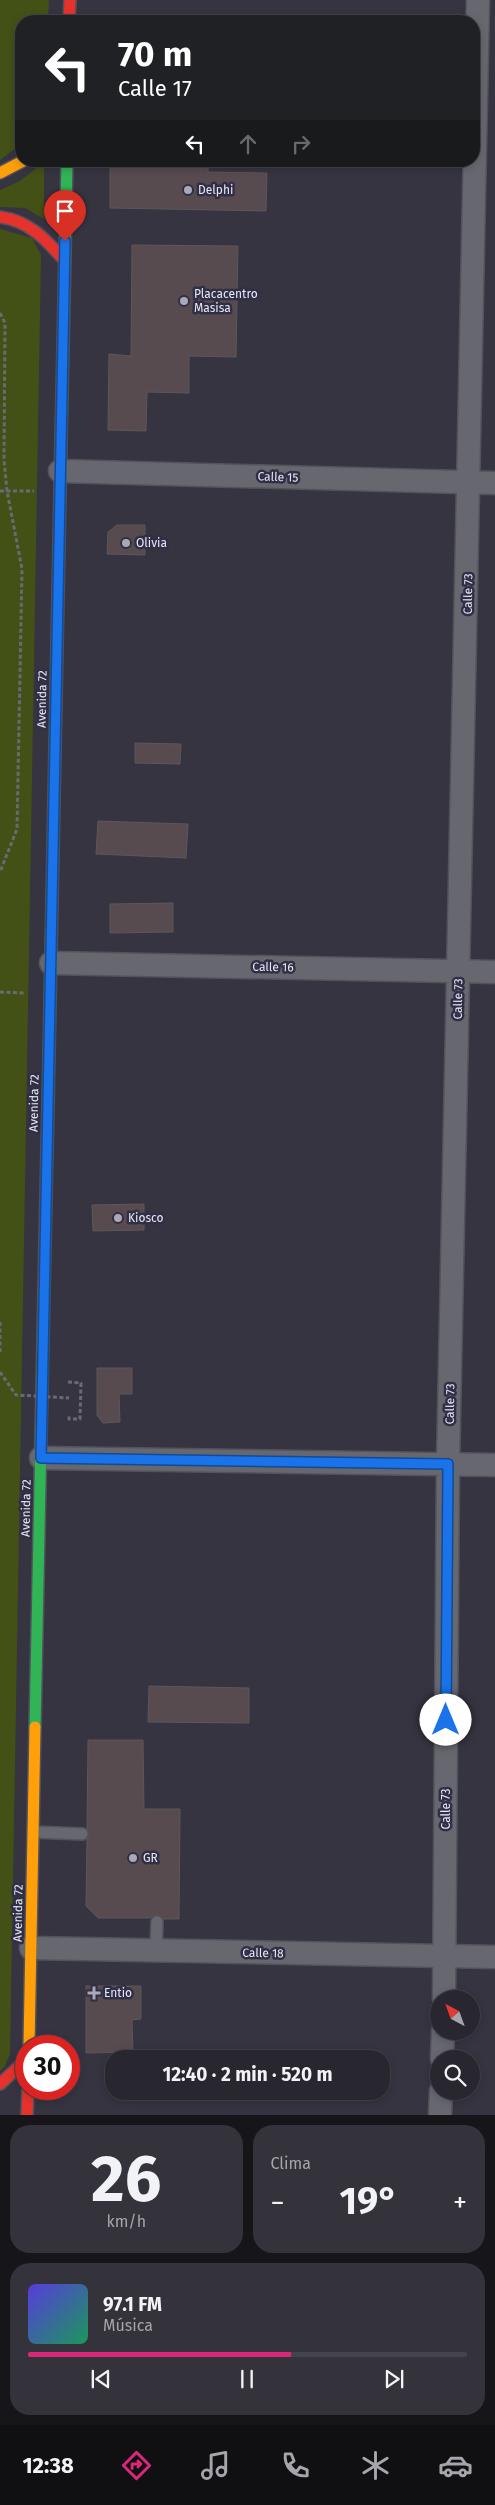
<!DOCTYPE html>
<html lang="es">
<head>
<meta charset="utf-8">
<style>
  body { margin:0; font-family:"Fira Sans",sans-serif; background:#34333c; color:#f1f3f6; height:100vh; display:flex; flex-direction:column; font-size:19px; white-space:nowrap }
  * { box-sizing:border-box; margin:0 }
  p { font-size:16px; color:#a5a5ab }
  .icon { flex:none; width:28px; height:28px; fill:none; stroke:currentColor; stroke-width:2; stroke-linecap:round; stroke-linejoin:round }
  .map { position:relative; height:2115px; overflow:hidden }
  .details { display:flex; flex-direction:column; gap:10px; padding:10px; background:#16151a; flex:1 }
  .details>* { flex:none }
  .top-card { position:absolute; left:15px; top:15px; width:465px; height:152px; border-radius:20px; box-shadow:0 2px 8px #0003,0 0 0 1px #44444c; background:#202124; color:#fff; overflow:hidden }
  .needle { width:32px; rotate:319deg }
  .fabs { position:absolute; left:430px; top:1990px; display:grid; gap:10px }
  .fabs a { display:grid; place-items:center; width:50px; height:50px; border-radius:50%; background:#282730; box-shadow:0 2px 8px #0003,0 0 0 1px #44444c; font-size:25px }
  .speed { position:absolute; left:15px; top:2035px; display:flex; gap:10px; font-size:25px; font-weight:700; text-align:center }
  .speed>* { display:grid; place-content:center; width:65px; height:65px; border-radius:50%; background:#282730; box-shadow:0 2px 8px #0003,0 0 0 1px #44444c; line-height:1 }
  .speed .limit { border:8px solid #d22; background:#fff; color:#111 }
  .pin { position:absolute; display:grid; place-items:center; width:42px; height:42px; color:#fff; margin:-51px -21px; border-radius:50% 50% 50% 0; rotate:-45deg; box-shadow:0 0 5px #0007 }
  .pin .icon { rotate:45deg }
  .me { position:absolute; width:55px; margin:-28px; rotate:0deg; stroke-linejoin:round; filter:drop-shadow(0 0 4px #0008) }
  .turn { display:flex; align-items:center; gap:18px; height:105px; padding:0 20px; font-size:22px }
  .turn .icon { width:65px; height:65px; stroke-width:2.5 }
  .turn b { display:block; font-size:35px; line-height:42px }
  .lanes { display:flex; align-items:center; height:48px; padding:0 20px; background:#0003; justify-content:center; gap:25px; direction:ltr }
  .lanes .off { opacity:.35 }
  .big { font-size:38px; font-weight:700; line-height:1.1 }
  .details .card { flex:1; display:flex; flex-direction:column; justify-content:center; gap:8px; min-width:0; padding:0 18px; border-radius:20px; background:#34333c }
  .details .dial { align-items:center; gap:0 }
  .dial b { font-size:65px; line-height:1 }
  .song { display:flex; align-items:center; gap:15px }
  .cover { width:60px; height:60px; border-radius:8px; background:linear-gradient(135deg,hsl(250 70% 55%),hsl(150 70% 35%)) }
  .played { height:5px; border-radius:2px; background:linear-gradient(90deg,#db2777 60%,#44444c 60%) }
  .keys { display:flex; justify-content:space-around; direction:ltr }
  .heat { display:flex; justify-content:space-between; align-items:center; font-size:28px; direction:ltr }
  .details .tiles { flex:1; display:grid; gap:10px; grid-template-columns:1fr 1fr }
  .card:last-child { grid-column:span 2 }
  .trip { position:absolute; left:105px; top:2050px; width:285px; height:50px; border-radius:20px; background:#282730; box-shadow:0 2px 8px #0003,0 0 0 1px #44444c; font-weight:700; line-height:50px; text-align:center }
  .tab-bar { display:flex; height:80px; justify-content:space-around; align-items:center; background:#101013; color:#a5a5ab }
  .tab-bar .icon { width:35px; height:35px }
  .tab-bar .selected { color:#db2777 }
  .tab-bar b { font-size:22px; color:#f1f3f6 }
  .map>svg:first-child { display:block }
</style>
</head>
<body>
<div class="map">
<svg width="495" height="2115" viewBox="0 0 495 2115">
  <rect width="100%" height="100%" fill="#353440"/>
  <!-- green -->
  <path fill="#435116" d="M0,0H49L48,21H21V144L0,160Z
    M44,162V219L25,208L0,207V190L20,181Z
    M0,229L32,238L41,255L10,2054L5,2066L0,2071Z"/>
  <!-- building -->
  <path fill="#574b4f" stroke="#5d575b" d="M110,161H208V172L267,173L266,211L110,208Z
    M132,245L238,246L236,357L189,356V393L147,392L146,431L108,430L109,354L131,356Z
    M117,525H145V555L107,554L108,532Z
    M135,743L181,744L180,764L135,763Z
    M98,821L188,824L186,858L96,854Z
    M173,903V932L110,933V904Z
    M144,1204V1230L93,1231L92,1205Z
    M97,1368H132V1394H119L120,1422L103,1423L97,1415Z
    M149,1686L249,1688V1723L148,1722Z
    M88,1740H143L144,1809H180L179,1919H164L157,1915L150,1918H98L86,1906L87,1839L89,1834L87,1829Z
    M86,1986H141V2019L132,2020L133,2052L86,2053Z"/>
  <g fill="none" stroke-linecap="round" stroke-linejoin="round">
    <!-- lane casing -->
    <g stroke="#52525c" stroke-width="14">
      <path id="lane" d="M33,1832L82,1834
        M156,1951L157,1922"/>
    </g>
    <!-- street casing -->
    <g stroke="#52525c" stroke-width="25">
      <path id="street" d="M60,471L495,483
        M51,963L495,972
        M41,1458L495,1465
        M31,1948L495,1957
        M444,1999L448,1464L478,0
        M442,2059L443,2031
        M440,2115L441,2091"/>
    </g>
    <!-- fast casing -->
    <g stroke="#52525c" stroke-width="14">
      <path id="fast" d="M61,441L67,161
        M48,1104L56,698
        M35,1727L44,1291"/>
    </g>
    <!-- slow casing -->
    <g stroke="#52525c" stroke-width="14">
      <path id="slow" d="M0,173L23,161
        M29,2046L35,1727"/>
    </g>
    <!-- jam casing -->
    <g stroke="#52525c" stroke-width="14">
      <path id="jam" d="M69,21L70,0
        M0,217C30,221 46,240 65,261
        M56,698L61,441
        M44,1291L48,1104
        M0,2084L26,2060
        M27,2115L28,2089"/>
    </g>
    <!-- path -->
    <path stroke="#6a6a72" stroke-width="3" stroke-dasharray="4 2.5" stroke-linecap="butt" d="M0,313L5,323L4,460L7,491L22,569L17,829L0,872
      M0,491H34
      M0,992L24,993
      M0,1322V1352
      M68,1382L81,1383L80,1419H69V1416"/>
    <!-- lane -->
    <use href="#lane" stroke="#676770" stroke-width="11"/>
    <!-- street -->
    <use href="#street" stroke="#676770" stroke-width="22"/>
    <!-- fast -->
    <use href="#fast" stroke="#30b455" stroke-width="11"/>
    <!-- slow -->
    <use href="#slow" stroke="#ff9f0a" stroke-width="11"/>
    <!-- jam -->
    <use href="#jam" stroke="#e5322d" stroke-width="11"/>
    <!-- path-bridge -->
    <path stroke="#6a6a72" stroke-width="3" stroke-dasharray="4 2.5" stroke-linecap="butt" d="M0,1372L16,1395L69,1398"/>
  </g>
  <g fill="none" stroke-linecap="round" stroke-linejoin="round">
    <!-- route casing -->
    <g stroke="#114b97" stroke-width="12">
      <path id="route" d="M65,241L41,1458L448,1464L446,1720"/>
    </g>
    <!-- route -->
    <use href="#route" stroke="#1a73e8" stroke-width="9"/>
  </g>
  <!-- markers -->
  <g fill="#a9a8b6" stroke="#312f45" stroke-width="2">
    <circle cx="188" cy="190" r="5"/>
    <circle cx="184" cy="301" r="5"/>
    <circle cx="126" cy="543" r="5"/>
    <circle cx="118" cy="1218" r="5"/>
    <circle cx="133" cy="1858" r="5"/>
    <path d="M91.5 1985.5h5v5h5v5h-5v5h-5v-5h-5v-5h5z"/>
  </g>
  <g text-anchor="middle" stroke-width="5" stroke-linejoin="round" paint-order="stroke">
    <!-- poi labels -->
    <g font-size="12" fill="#e7e7f5" stroke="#312f45" text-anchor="start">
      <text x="198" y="194">Delphi</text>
      <text x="194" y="298">Placacentro<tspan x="194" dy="14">Masisa</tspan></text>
      <text x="136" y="547">Olivia</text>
      <text x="128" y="1222">Kiosco</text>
      <text x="143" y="1862">GR</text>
      <text x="104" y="1997">Entio</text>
    </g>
    <!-- street labels -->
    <g font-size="12" fill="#e7e7f5" stroke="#312f45">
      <text transform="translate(278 477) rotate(2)" y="4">Calle 15</text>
      <text transform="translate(468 594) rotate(-89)" y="4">Calle 73</text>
      <text transform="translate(42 699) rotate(-89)" y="4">Avenida 72</text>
      <text transform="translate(273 967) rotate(1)" y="4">Calle 16</text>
      <text transform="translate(458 999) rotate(-89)" y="4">Calle 73</text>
      <text transform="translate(34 1103) rotate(-89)" y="4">Avenida 72</text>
      <text transform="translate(450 1404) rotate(-89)" y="4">Calle 73</text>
      <text transform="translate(26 1508) rotate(-89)" y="4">Avenida 72</text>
      <text transform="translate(446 1809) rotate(-90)" y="4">Calle 73</text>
      <text transform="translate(18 1913) rotate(-89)" y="4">Avenida 72</text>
      <text transform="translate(263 1953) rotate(1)" y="4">Calle 18</text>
    </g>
  </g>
</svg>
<div class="fabs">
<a><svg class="needle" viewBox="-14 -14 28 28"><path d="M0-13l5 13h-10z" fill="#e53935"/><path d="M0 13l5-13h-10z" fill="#a5a5ab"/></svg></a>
<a><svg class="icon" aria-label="search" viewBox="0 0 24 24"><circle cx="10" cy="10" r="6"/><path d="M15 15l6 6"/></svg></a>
</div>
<div class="speed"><div class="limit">30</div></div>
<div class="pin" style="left:65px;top:241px;background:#d93025"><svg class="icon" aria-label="arrive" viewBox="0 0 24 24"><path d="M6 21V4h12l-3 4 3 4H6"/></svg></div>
<svg class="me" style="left:446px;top:1720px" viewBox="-20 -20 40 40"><circle r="19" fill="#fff"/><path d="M0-13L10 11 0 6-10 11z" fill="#1a73e8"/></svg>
<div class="trip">12:40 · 2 min · 520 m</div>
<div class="top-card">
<div class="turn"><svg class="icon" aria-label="left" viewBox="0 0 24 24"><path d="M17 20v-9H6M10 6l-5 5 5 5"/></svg><div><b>70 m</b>Calle 17</div></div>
<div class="lanes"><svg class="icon" aria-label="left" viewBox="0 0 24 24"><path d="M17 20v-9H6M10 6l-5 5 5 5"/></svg><svg class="icon off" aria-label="ahead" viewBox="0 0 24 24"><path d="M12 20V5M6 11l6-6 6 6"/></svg><svg class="icon off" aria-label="right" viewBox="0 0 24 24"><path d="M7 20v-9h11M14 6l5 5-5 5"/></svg></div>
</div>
</div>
<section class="details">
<div class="tiles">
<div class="card dial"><b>26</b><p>km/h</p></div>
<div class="card"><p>Clima</p>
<div class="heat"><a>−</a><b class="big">19°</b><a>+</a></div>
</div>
<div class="card">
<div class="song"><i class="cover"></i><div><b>97.1 FM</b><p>Música</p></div></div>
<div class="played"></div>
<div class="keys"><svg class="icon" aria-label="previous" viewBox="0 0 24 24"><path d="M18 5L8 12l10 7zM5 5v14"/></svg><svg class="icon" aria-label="pause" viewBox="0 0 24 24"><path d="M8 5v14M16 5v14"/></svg><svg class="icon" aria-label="next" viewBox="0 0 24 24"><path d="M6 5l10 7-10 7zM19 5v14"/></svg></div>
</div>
</div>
</section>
<nav class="tab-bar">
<b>12:38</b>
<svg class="icon selected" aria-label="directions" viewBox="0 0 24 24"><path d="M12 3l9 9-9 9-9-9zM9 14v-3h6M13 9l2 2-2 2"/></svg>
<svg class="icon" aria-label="music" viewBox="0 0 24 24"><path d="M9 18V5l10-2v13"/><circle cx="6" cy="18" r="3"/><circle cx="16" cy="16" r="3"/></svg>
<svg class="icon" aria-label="phone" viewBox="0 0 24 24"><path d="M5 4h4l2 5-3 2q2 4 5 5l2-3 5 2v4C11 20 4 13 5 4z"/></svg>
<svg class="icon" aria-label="climate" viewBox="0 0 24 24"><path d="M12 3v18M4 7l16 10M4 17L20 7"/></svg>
<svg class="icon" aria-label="car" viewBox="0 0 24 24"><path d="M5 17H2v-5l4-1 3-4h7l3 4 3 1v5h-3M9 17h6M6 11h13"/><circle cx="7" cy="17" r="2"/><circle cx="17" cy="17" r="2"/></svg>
</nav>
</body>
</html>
